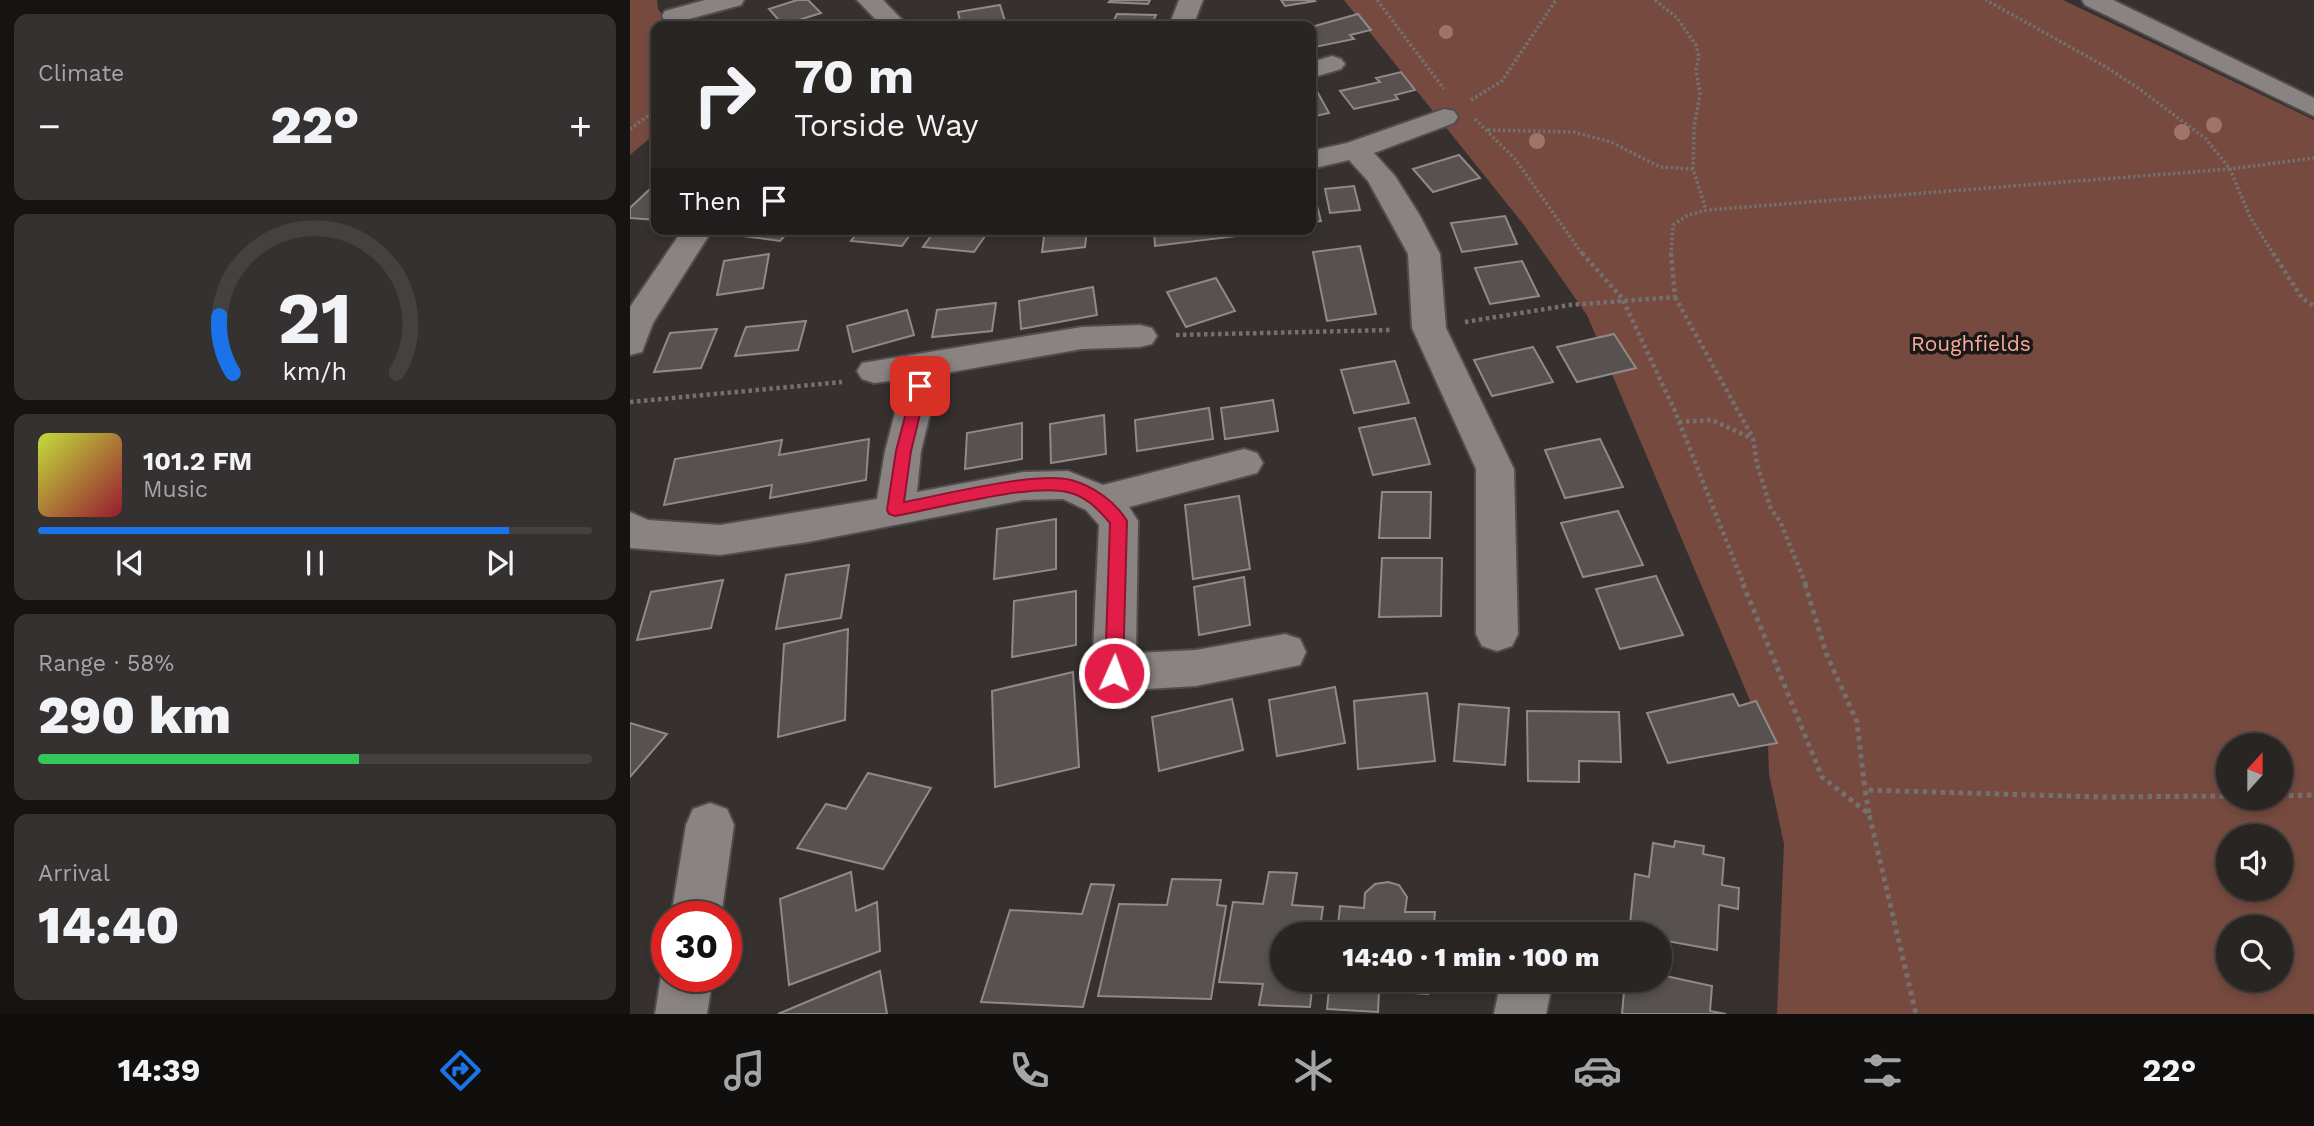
<!DOCTYPE html>
<html lang="en">
<head>
<meta charset="utf-8">
<style>
  body { margin:0; font-family:"Work Sans",sans-serif; background:#343130; color:#f1f3f6; height:100vh; display:flex; flex-direction:column; font-size:26px; white-space:nowrap }
  * { box-sizing:border-box; margin:0 }
  p { font-size:23px; color:#a5a5a6 }
  .icon { flex:none; width:38px; height:38px; fill:none; stroke:currentColor; stroke-width:2; stroke-linecap:round; stroke-linejoin:round }
  .map { position:relative; flex:1; overflow:hidden }
  .side { display:flex; flex-direction:column; gap:14px; padding:14px; background:#161413; width:630px }
  .side>* { flex:none }
  .hud { position:absolute; left:21px; top:21px; width:665px; height:214px; border-radius:14px; box-shadow:0 4px 10px #0003,0 0 0 2px #444241; background:#282523; color:#f1f3f6; overflow:hidden }
  .needle { width:46px; rotate:21deg }
  .buttons { position:absolute; left:1586px; top:733px; display:grid; gap:14px }
  .buttons a { display:grid; place-items:center; width:77px; height:77px; border-radius:50%; background:#282523; box-shadow:0 4px 10px #0003,0 0 0 2px #444241; font-size:35px }
  .speed { position:absolute; left:21px; top:901px; display:flex; gap:14px; font-size:35px; font-weight:700; text-align:center }
  .speed>* { display:grid; place-content:center; width:91px; height:91px; border-radius:50%; background:#282523; box-shadow:0 4px 10px #0003,0 0 0 2px #444241; line-height:1 }
  .speed .limit { border:10px solid #d22; background:#fff; color:#111 }
  .pin { position:absolute; display:grid; place-items:center; width:60px; height:60px; color:#fff; margin:-30px; border-radius:14px; box-shadow:0 4px 10px #0006 }
  .me { position:absolute; width:77px; margin:-38px; rotate:2deg; stroke-linejoin:round; filter:drop-shadow(0 0 5px #0008) }
  .turn { display:flex; align-items:center; gap:24px; height:147px; padding:0 28px; font-size:32px }
  .turn .icon { width:91px; height:91px; stroke-width:2.5 }
  .turn b { display:block; font-size:49px; line-height:60px }
  .then { display:flex; align-items:center; height:66px; padding:0 28px; background:#0003; gap:14px; font-size:26px }
  .big { font-size:52px; font-weight:800; line-height:1.1 }
  .side .widget { flex:1; display:flex; flex-direction:column; justify-content:center; gap:10px; min-width:0; padding:0 24px; border-radius:14px; background:#343130 }
  .side .dial { align-items:center; gap:0 }
  .dial svg { height:182px; overflow:visible; fill:none; stroke:#444241; stroke-width:7; stroke-linecap:round; text-anchor:middle }
  .dial text { fill:#f1f3f6; stroke:none }
  .song { display:flex; align-items:center; gap:21px }
  .cover { width:84px; height:84px; border-radius:10px; background:linear-gradient(135deg,hsl(70 70% 55%),hsl(350 70% 35%)) }
  .played { height:7px; border-radius:4px; background:linear-gradient(90deg,#1a73e8 85%,#444241 85%) }
  .keys { display:flex; justify-content:space-around; direction:ltr }
  .heat { display:flex; justify-content:space-between; align-items:center; font-size:38px; direction:ltr }
  .charge { height:10px; border-radius:5px; background:linear-gradient(90deg,#34c759 58%,#444241 0) }
  .trip { position:absolute; left:640px; top:922px; width:402px; height:70px; border-radius:35px; background:#282523; box-shadow:0 4px 10px #0003,0 0 0 2px #444241; font-weight:800; line-height:70px; text-align:center }
  .dock { display:flex; height:112px; justify-content:space-around; align-items:center; background:#100f0e; color:#a5a5a6 }
  .dock .icon { width:49px; height:49px }
  .dock .selected { color:#1a73e8 }
  .dock b { font-size:32px; color:#f1f3f6 }
  main { display:flex; flex:1; min-height:0 }
  .map>svg:first-child { display:block }
</style>
</head>
<body>
<main>
<section class="side">
<div class="widget"><p>Climate</p>
<div class="heat"><a>−</a><b class="big">22°</b><a>+</a></div>
</div>
<div class="widget dial"><svg viewBox="0 0 100 80">
<path d="M14 69A42 42 0 1 1 86 69"/>
<path d="M14 69A42 42 0 0 1 8 44" stroke="#1a73e8"/>
<text x="50" y="56" font-size="32" font-weight="700">21</text>
<text x="50" y="72" font-size="11">km/h</text>
</svg></div>
<div class="widget">
<div class="song"><i class="cover"></i><div><b>101.2 FM</b><p>Music</p></div></div>
<div class="played"></div>
<div class="keys"><svg class="icon" aria-label="previous" viewBox="0 0 24 24"><path d="M18 5L8 12l10 7zM5 5v14"/></svg><svg class="icon" aria-label="pause" viewBox="0 0 24 24"><path d="M8 5v14M16 5v14"/></svg><svg class="icon" aria-label="next" viewBox="0 0 24 24"><path d="M6 5l10 7-10 7zM19 5v14"/></svg></div>
</div>
<div class="widget"><p>Range · 58%</p><b class="big">290 km</b><div class="charge"></div></div>
<div class="widget"><p>Arrival</p><b class="big">14:40</b></div>
</section>
<div class="map">
<svg width="1684" height="1014" viewBox="0 0 1684 1014">
  <rect width="100%" height="100%" fill="#36312f"/>
  <!-- green -->
  <path fill="#764a3f" fill-rule="evenodd" d="M0,0H27L28,9L40,26H26V133L0,155Z
    M714,0H1433L1684,120V1014H1147L1154,844L1139,774L1138,743L957,315L894,225ZM1598,746H1650V798H1598ZM1598,836H1650V889H1598ZM1598,928H1650V980H1598Z"/>
  <!-- building -->
  <path fill="#575150" stroke="#8f8987" stroke-width="2" d="M167,0H178L191,13L153,25L139,9Z
    M481,0H520L518,4L479,2Z
    M651,0H684L685,1L655,6Z
    M370,5L375,21L331,26L328,12Z
    M487,14L526,15L521,26H481Z
    M728,14L741,30L720,35L724,39L685,47L681,41V27Z
    M771,72L785,90L765,95L768,99L724,109L710,91L750,82L746,78Z
    M688,93L699,113L681,117V95Z
    M829,155L850,178L803,192L783,169Z
    M724,186L730,210L700,213L695,189Z
    M22,187H26V220L0,218V208Z
    M684,194L691,221L681,222V195Z
    M875,216L887,244L832,252L821,223Z
    M120,229H161L150,241L113,236Z
    M230,229H284L272,246L221,241Z
    M306,229H360L344,252L293,247Z
    M415,229H457L455,247L412,252Z
    M524,229H615L616,235L525,246Z
    M730,246L746,314L697,321L683,252Z
    M139,254L133,288L87,295L94,261Z
    M892,261L909,296L860,304L845,268Z
    M586,278L605,311L556,327L537,292Z
    M463,287L467,315L391,329L389,301Z
    M366,303L362,331L302,337L307,310Z
    M277,310L284,335L223,352L217,326Z
    M176,321L168,350L105,356L116,327Z
    M87,329L71,368L24,372L40,333Z
    M984,334L1006,368L947,382L927,347Z
    M903,347L923,382L862,396L844,360Z
    M765,361L779,403L724,413L711,370Z
    M643,400L648,431L595,439L591,408Z
    M579,408L583,439L507,451L505,420Z
    M474,415L476,454L421,463L420,424Z
    M785,418L800,464L743,475L729,428Z
    M392,423V459L335,469L337,433Z
    M239,439L236,480L140,498L142,485L34,505L45,459L152,440L149,455Z
    M970,439L993,487L935,498L915,450Z
    M752,492H801L800,538H749Z
    M609,496L620,569L563,579L555,505Z
    M988,511L1013,565L953,577L931,523Z
    M426,519V569L364,579L367,529Z
    M752,558H812L811,616L749,617Z
    M219,565L211,618L146,629L156,575Z
    M1026,576L1053,635L990,649L966,589Z
    M614,577L620,625L569,635L564,587Z
    M93,580L81,628L7,640L21,592Z
    M446,591V645L382,657L384,601Z
    M218,629L215,720L148,737L154,644Z
    M443,672L449,767L365,787L362,691Z
    M705,687L715,743L647,756L639,700Z
    M797,693L805,761L728,769L724,701Z
    M1103,694L1109,706L1126,701L1147,743L1038,763L1017,713Z
    M602,699L613,750L529,771L522,717Z
    M829,704L879,708L875,765L824,761Z
    M897,711L989,712L991,762L949,761V782L898,781Z
    M0,723L37,734L0,777Z
    M238,773L301,788L253,869L167,848L196,804L216,809Z
    M1045,841L1074,846L1073,854L1094,858L1092,885L1109,888L1108,909L1089,905L1087,950L1031,940V934H999L1005,874L1019,877L1023,843L1044,847Z
    M221,872L226,911L247,902L250,951L159,985L150,899Z
    M639,872L667,873L662,905L693,907L689,934H653V980H683L680,1007L629,1005L633,984L589,982L603,902L633,904Z
    M542,879L591,880L587,905L596,906L581,999L468,996L489,904L537,905Z
    M758,882L769,885L777,897L775,912H805L803,934H707L710,906L734,908L735,893L745,884Z
    M461,884L484,885L453,1007L351,1002L380,910L452,914Z
    M250,971L257,1014H148Z
    M1031,975L1082,986L1080,1011L1096,1014H992L995,980H1031Z
    M700,980H799L798,994L749,991L748,1012L697,1009Z"/>
  <g fill="none" stroke-linecap="round" stroke-linejoin="round">
    <!-- minor casing -->
    <g stroke="#514d4c" stroke-width="4">
      <path id="minor" d="M75,0H114L111,5L44,23L35,21L32,16L35,11Z
        M227,0H253L278,26H252Z
        M549,0H573L563,26H539Z
        M1452,0H1483L1684,98V116L1455,5Z
        M702,56L711,59L715,64L711,69L681,78V62Z
        M814,109L824,111L828,117L824,123L744,153L765,176L789,214L810,254L816,328L884,469L888,634L882,646L867,651L852,646L846,634V469L782,328L778,254L738,181L719,160L681,169V151L717,143Z
        M53,229H83L23,323L12,352L0,355V307Z
        M510,325L522,328L527,336L522,344L510,347L452,349L310,374L291,451L287,492L393,472L438,471L473,485L614,449L627,453L633,463L627,473L499,507L508,521L506,653L566,650L655,634L670,639L676,652L670,665L566,686L484,691L469,686L462,673L469,525L456,510L433,499L393,500L178,542L90,555L0,548V512L18,520L90,525L247,499L255,451L274,379L244,383L232,379L227,371L232,363L452,327Z
        M80,803L97,809L104,825L91,917H41L56,825L63,809Z
        M37,962V976H83L77,1014H25L31,976Z
        M871,980H923L916,1014H864Z"/>
    </g>
    <!-- path-far2 -->
    <path stroke="#74706f" stroke-width="3.5" stroke-dasharray="2.5 2.5" stroke-linecap="butt" d="M747,0L814,89
      M1025,0L1047,18L1066,45L1069,57L1066,69L1070,94L1064,128L1063,169L1076,210
      M841,100L872,81L926,0
      M845,119L885,159L953,255
      M0,129L26,110
      M858,130L943,132L981,142L1030,167L1063,169
      M1041,255L1043,225L1058,215L1078,210L1600,169L1576,139L1508,88L1476,67L1356,0
      M1644,255L1620,217L1600,169L1684,158"/>
    <!-- path-far1 -->
    <path stroke="#74706f" stroke-width="4.5" stroke-dasharray="3.5 3.5" stroke-linecap="butt" d="M952,253L992,298L1044,409L1114,585
      M1643,253L1672,298L1684,306
      M1045,297L1123,438L1127,464L1141,509L1150,521L1176,585
      M835,322L940,305L1045,297L1041,253
      M546,335L761,330
      M0,402L212,382
      M1049,422L1082,420L1121,438"/>
    <!-- path -->
    <path stroke="#74706f" stroke-width="5" stroke-dasharray="4.5 4.5" stroke-linecap="butt" d="M1113,584L1192,777L1239,814L1286,1014
      M1175,584L1196,653L1227,722L1235,790
      M1650,796L1684,795
      M1239,813L1235,790L1471,797L1598,796"/>
    <!-- minor -->
    <use href="#minor" fill="#898382" fill-rule="evenodd"/>
  </g>
  <!-- trees -->
  <g fill="#a07469">
    <circle cx="816" cy="32" r="7"/>
    <circle cx="1584" cy="125" r="8"/>
    <circle cx="1552" cy="132" r="8"/>
    <circle cx="907" cy="141" r="8"/>
  </g>
  <!-- route -->
  <path fill="#e11d48" stroke="#92132f" stroke-width="2" d="M290,381L297,386L281,451L274,502C313,495 405,471 441,480C463,486 485,501 497,521L493,673L491,678L484,680L478,678L475,673L480,523C468,509 456,496 437,492C402,483 304,509 265,516L259,514L257,510L266,451L283,386Z"/>
  <g text-anchor="middle" stroke-width="7" stroke-linejoin="round" paint-order="stroke">
    <!-- park labels -->
    <g font-size="21" fill="#f7ab98" stroke="#1b1918">
      <text x="1341" y="351">Roughfields</text>
    </g>
  </g>
</svg>
<div class="buttons">
<a><svg class="needle" viewBox="-14 -14 28 28"><path d="M0-13l5 13h-10z" fill="#e53935"/><path d="M0 13l5-13h-10z" fill="#a5a5a6"/></svg></a>
<a><svg class="icon" aria-label="sound" viewBox="0 0 24 24"><path d="M4 9h4l5-4v14l-5-4H4zM17 9q2 3 0 6"/></svg></a>
<a><svg class="icon" aria-label="search" viewBox="0 0 24 24"><circle cx="10" cy="10" r="6"/><path d="M15 15l6 6"/></svg></a>
</div>
<div class="speed"><div class="limit">30</div></div>
<div class="pin" style="left:290px;top:386px;background:#d93025"><svg class="icon" aria-label="arrive" viewBox="0 0 24 24"><path d="M6 21V4h12l-3 4 3 4H6"/></svg></div>
<svg class="me" style="left:484px;top:673px" viewBox="-20 -20 40 40"><circle r="17" fill="#e11d48" stroke="#fff" stroke-width="3"/><path d="M0-11L8 9 0 5-8 9z" fill="#fff"/></svg>
<div class="trip">14:40 · 1 min · 100 m</div>
<div class="hud">
<div class="turn"><svg class="icon" aria-label="right" viewBox="0 0 24 24"><path d="M7 20v-9h11M14 6l5 5-5 5"/></svg><div><b>70 m</b>Torside Way</div></div>
<div class="then">Then<svg class="icon" aria-label="arrive" viewBox="0 0 24 24"><path d="M6 21V4h12l-3 4 3 4H6"/></svg></div>
</div>
</div>
</main>
<nav class="dock">
<b>14:39</b>
<svg class="icon selected" aria-label="directions" viewBox="0 0 24 24"><path d="M12 3l9 9-9 9-9-9zM9 14v-3h6M13 9l2 2-2 2"/></svg>
<svg class="icon" aria-label="music" viewBox="0 0 24 24"><path d="M9 18V5l10-2v13"/><circle cx="6" cy="18" r="3"/><circle cx="16" cy="16" r="3"/></svg>
<svg class="icon" aria-label="phone" viewBox="0 0 24 24"><path d="M5 4h4l2 5-3 2q2 4 5 5l2-3 5 2v4C11 20 4 13 5 4z"/></svg>
<svg class="icon" aria-label="climate" viewBox="0 0 24 24"><path d="M12 3v18M4 7l16 10M4 17L20 7"/></svg>
<svg class="icon" aria-label="car" viewBox="0 0 24 24"><path d="M5 17H2v-5l4-1 3-4h7l3 4 3 1v5h-3M9 17h6M6 11h13"/><circle cx="7" cy="17" r="2"/><circle cx="17" cy="17" r="2"/></svg>
<svg class="icon" aria-label="filters" viewBox="0 0 24 24"><path d="M4 7h16M4 17h16"/><circle cx="9" cy="7" r="2"/><circle cx="15" cy="17" r="2"/></svg>
<b>22°</b>
</nav>
</body>
</html>
